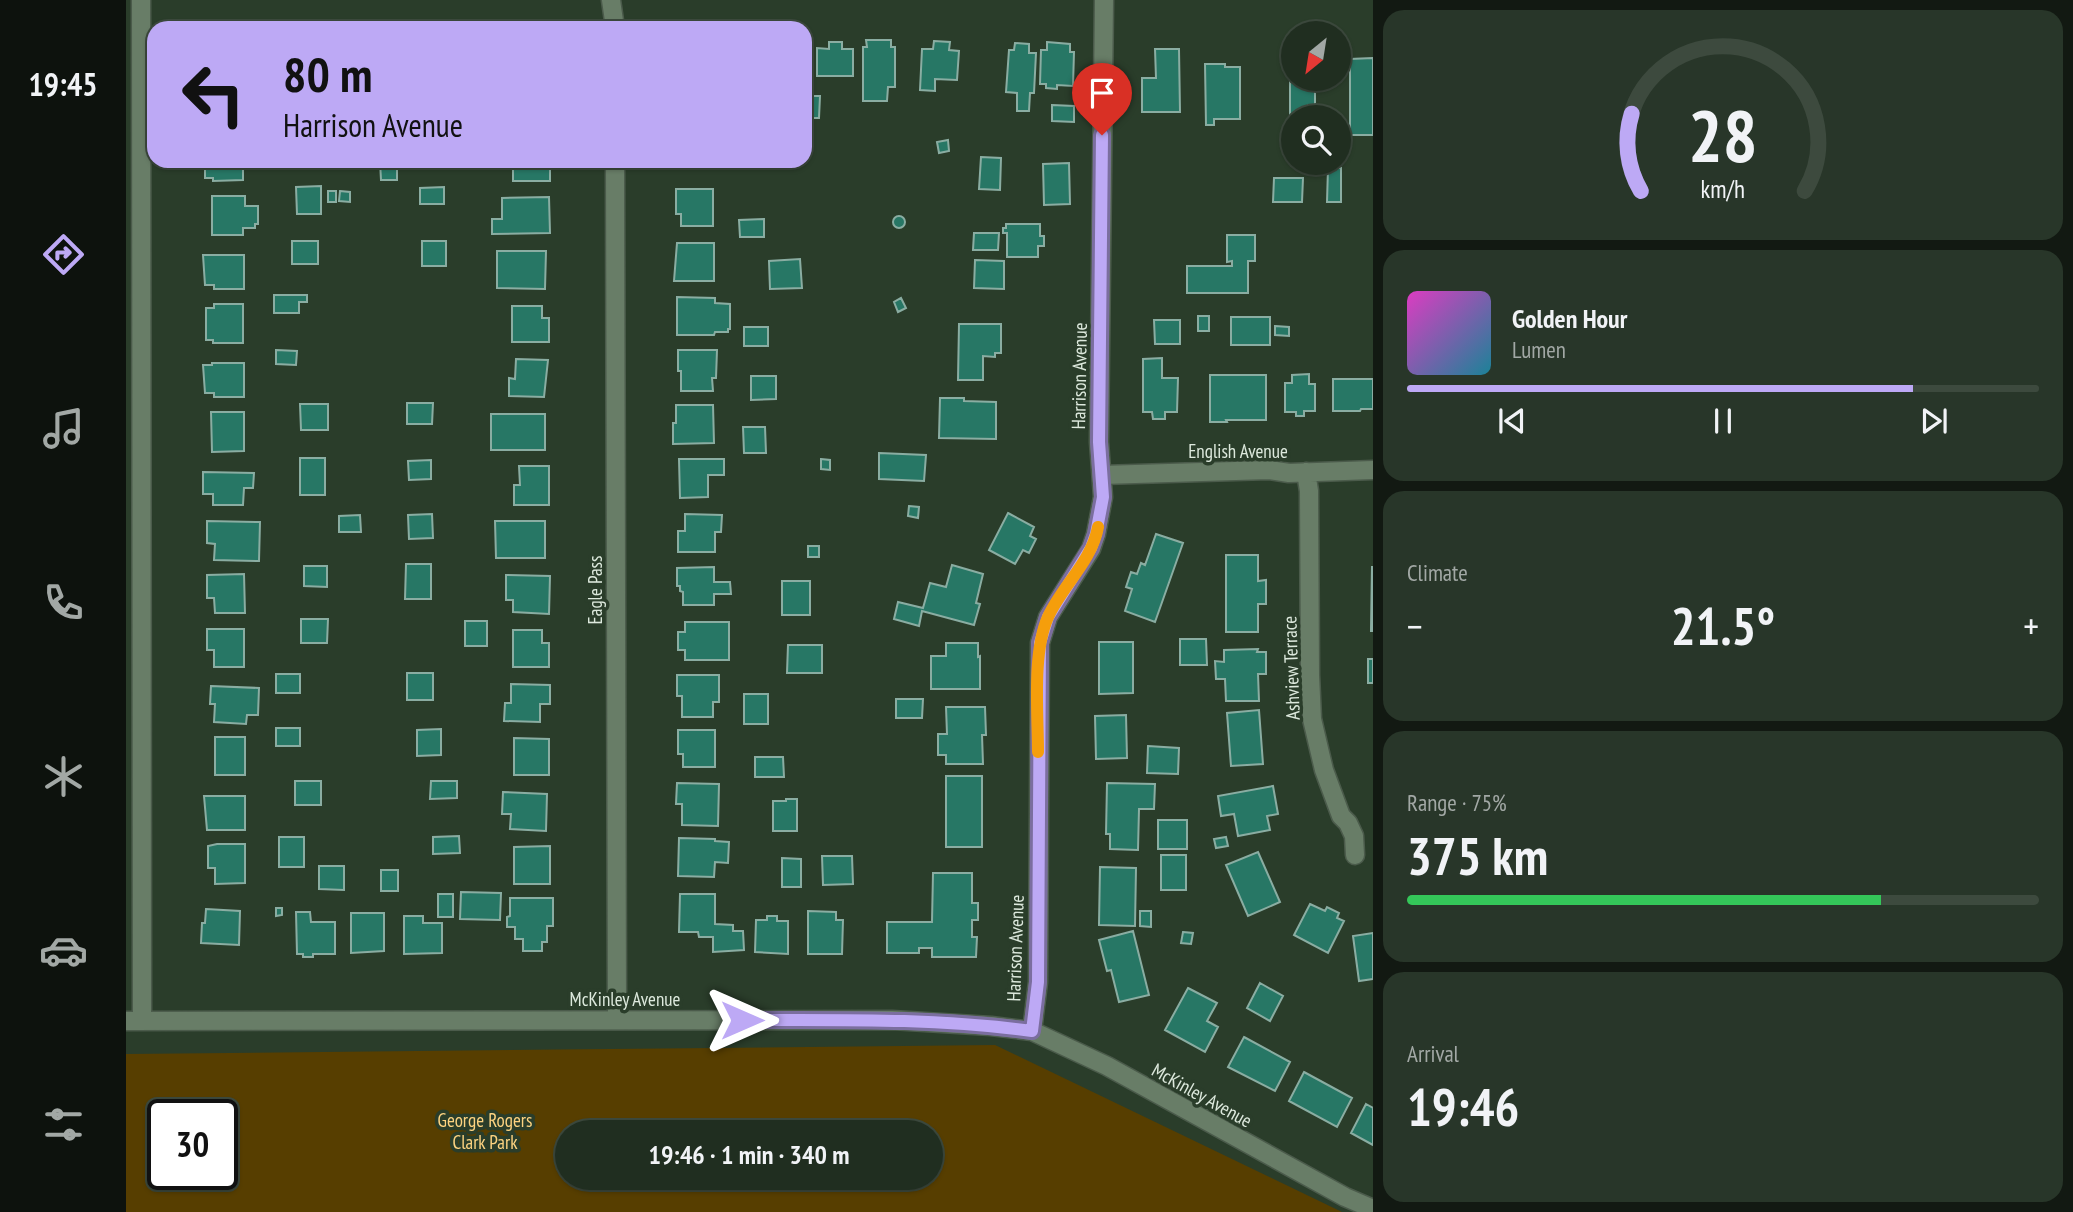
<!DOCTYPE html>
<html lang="en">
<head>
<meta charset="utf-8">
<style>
  body { margin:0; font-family:"PT Sans Narrow",sans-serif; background:#283629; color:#f1f3f6; height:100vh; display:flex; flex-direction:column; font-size:26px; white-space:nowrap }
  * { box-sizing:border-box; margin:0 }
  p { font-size:23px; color:#a2a8a5 }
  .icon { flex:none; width:38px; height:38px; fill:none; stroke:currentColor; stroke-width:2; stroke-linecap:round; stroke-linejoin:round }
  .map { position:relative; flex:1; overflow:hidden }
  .drawer { display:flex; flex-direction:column; gap:10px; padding:10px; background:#121912; width:700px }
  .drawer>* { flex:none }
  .banner { position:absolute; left:21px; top:21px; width:665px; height:147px; border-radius:21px; box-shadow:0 2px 5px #0004,0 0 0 2px #3d4a3e; background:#bda9f5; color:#111; overflow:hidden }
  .needle { width:46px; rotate:210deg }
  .tools { position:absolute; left:1155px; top:21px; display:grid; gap:14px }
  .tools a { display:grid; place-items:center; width:70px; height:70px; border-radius:50%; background:#202e20; box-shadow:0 2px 5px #0004,0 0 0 2px #3d4a3e; font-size:35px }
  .speed { position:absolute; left:21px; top:1099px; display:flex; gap:14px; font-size:35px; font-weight:700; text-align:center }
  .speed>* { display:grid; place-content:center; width:91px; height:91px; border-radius:50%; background:#202e20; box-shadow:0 2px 5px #0004,0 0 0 2px #3d4a3e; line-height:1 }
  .speed .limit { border:4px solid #111; border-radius:10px; background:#fff; color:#111 }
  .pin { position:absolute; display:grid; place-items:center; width:60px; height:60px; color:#fff; margin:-72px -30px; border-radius:50% 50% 50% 0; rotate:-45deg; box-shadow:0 0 7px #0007 }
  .pin .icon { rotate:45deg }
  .me { position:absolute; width:77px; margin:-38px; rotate:90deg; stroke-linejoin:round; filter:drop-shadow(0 0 5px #0008) }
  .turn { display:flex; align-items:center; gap:24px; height:147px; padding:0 21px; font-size:32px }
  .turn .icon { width:91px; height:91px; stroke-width:2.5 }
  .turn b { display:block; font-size:49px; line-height:60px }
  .big { font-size:52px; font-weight:600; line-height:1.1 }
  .drawer .card { flex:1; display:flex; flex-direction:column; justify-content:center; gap:10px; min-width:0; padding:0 24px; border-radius:21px; background:#283629 }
  .drawer .dial { align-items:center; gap:0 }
  .dial svg { height:182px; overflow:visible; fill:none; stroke:#3d4a3e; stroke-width:7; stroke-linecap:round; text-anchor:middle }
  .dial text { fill:#f1f3f6; stroke:none }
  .song { display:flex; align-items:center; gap:21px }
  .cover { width:84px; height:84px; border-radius:10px; background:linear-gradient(135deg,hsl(310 70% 55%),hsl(190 70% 35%)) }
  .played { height:7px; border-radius:4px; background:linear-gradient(90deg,#bda9f5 80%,#3d4a3e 80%) }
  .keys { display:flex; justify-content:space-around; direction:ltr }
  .heat { display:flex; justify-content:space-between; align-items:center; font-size:38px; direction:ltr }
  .charge { height:10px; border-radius:5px; background:linear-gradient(90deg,#34c759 75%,#3d4a3e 0) }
  .trip { position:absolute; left:429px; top:1120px; width:388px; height:70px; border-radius:35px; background:#202e20; box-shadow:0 2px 5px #0004,0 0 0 2px #3d4a3e; font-weight:600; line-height:70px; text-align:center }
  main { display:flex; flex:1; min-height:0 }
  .menu { display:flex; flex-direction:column; width:126px; justify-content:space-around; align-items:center; background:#0d120d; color:#a2a8a5 }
  .menu .icon { width:49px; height:49px }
  .menu .on { color:#bda9f5 }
  .menu b { font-size:32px; color:#f1f3f6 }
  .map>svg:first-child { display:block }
</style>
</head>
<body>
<main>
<nav class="menu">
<b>19:45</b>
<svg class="icon on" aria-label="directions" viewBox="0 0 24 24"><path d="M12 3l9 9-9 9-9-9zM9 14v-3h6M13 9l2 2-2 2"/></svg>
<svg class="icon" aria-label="music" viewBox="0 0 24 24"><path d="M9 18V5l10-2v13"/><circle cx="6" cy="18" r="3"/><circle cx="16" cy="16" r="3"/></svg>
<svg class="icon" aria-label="phone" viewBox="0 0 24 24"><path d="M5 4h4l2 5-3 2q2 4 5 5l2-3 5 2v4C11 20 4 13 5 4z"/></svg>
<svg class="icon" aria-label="climate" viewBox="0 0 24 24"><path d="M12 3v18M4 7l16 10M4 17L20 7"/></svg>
<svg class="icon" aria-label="car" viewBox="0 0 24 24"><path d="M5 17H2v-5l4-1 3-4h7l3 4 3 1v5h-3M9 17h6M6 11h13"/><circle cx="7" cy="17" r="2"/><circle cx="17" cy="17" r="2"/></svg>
<svg class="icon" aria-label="filters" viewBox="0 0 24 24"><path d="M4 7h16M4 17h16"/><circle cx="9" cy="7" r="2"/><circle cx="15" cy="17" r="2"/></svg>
</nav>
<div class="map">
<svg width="1247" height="1212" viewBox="0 0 1247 1212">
  <rect width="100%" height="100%" fill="#2a3d2a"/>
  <!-- green -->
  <path fill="#573e00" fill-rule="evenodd" d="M869,1045L1216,1212H0V1054ZM37,1115H96V1174H37ZM441,1132H805V1178H441Z"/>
  <!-- building -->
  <path fill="#277765" stroke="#8aada2" stroke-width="2" d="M340,25L366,27V28H340Z
    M740,40H765V47H769V87H762L761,101H737V47H741Z
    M808,41L824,42L823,50L833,51L831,80L809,79V91L794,90L796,49H807Z
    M703,42H716V49H727V76H691V48L703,49Z
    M921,42L944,44V52H948L947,86L931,85V89L920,88V84H914L915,50H921Z
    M889,43L903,44V53H910L908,93H904L903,111H891V93L880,92L883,50H888Z
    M1029,49H1053L1054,112H1016V78H1030Z
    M1247,58V135H1224V59Z
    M1164,59H1167V79H1189V105H1182V114H1164Z
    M1079,64H1099V67H1114V119H1088V125H1080Z
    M680,96H694L693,118H680Z
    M926,105L948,106V122L926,121Z
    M822,140L823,151L813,153L811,142Z
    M855,157L875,158L874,190L853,189Z
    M76,161H117V180L87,181V178H79V164H76Z
    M254,161H271V180H255Z
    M387,161H424V181H387Z
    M943,163L944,204L918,205L917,164Z
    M1202,168H1215V202H1201Z
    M1148,178H1177L1176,202H1147Z
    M195,186V214H171L170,187Z
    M318,187V204H294V188Z
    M550,189H587V226H555V214H550Z
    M202,191H210V202H202Z
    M214,191L224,192V202L213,201Z
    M86,196H119V206H132V224H129V228H117V235H86Z
    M423,197L424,233L366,234V219H376V198Z
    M767 222a6 6 0 1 1 12 0a6 6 0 1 1-12 0Z
    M638,219V237H614L613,220Z
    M880,224H914V236H918V246H912V257H881V233H877V228H880Z
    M848,233H873L872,250H847Z
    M1101,235H1129V261H1122V293H1061V266H1106V261L1101,262Z
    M166,241H192V264H166Z
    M296,241H320V266H296Z
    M551,243H588V281H548Z
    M371,251H420L419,289L371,288Z
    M77,255H118V289H88V285H79Z
    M674,259L676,288L644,289L643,261Z
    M849,260L878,261V289L848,288Z
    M148,295H181V302H173V313H148Z
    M551,297L589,298V303L604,304V329H602V332H589L588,335H551Z
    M775,298L780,308L772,312L768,302Z
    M88,304H117V343H87V340H80V308H88Z
    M386,306H416V318H423V342H386Z
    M1072,316H1083V331H1072Z
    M1105,317H1144V345H1105Z
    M1028,320H1054V344H1029Z
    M833,324H875V353H869V357L857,356V380H832Z
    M1149,326L1163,327V336L1149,335Z
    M618,327H642V346H618Z
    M150,350L171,351L170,365L150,364Z
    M552,350H591L590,378H586L587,391H555V371H552Z
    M1036,358V378H1052L1051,412H1039V419H1027L1026,412H1017V359Z
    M390,359L422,360L418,397L383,396V378L389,379Z
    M86,363H118V397H88V393H79L77,365H86Z
    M1183,374V384H1189V411H1178V416H1170V412H1159V383H1166V375Z
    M1084,375H1140V420H1100L1101,422H1084Z
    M625,376H650V399L625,400Z
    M1207,379H1247V409H1235L1234,411H1207Z
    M814,398H838V401L870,402V439L813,438Z
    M281,403H307L306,424H281Z
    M174,404H202V430H175Z
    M550,405H587L588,443L547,444V423H550Z
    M85,412H118V451L86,452Z
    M365,414H419V450H365Z
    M617,427H639L640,453H618Z
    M753,453L800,455L798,481L753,479Z
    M174,458H199V495H174Z
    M553,459H598V475H582V497L554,498Z
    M695,459L704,460V470L695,469Z
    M305,460V479L283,480L282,461Z
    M393,466H423V505H388V485H394Z
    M77,472L128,473L127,488H118L117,505H87V494H77Z
    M783,506L793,507L792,518L782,516Z
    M882,513L908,527L904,536L910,539L903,553L897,550L889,564L863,550Z
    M306,514L307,538L283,539L282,515Z
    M559,514L596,515L595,532H589V552H552V531H559Z
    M234,515L235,532H213V516Z
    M81,521L134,522L133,561L88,560L89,544L81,543Z
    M369,521H419V558H370Z
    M1030,534L1057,543L1029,622L999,611L1006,589L1000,587L1005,572L1011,574L1015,563L1019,565Z
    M682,546H693V557H682Z
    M1100,555H1132V581L1140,580V604H1132V632H1100Z
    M280,564H305V599H279Z
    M826,565L857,574L850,603L854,604L848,625L796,611L793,626L768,619L772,602L797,608L804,583L820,587Z
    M178,566H201V587L178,586Z
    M588,567V582H604L605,594H588V605H557V592L554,591V586H551V568Z
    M1246,567H1247V631H1245Z
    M118,574L119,613H89L88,598H81V575Z
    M380,575L424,576L423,614L387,612V600H380Z
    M656,581H684V615H656Z
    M175,619H202L201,643H175Z
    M339,621H361V646H339Z
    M559,622H603V660H559V650H552V632H559Z
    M81,629H118V667H88V650H81Z
    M387,630H416V643H423V667H387Z
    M1054,639H1080L1081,665H1054Z
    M973,642H1007V693L973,694Z
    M820,643H852V657L854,656V689H805V656H820Z
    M662,645H696V673H661Z
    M1132,649L1131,652H1140V674H1132L1133,701H1100L1099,679H1090L1089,661L1098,662V650Z
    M1242,659H1247V683H1242Z
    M281,673H307V700H281Z
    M150,674H174V693H150Z
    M551,675H593V702H587V717H556V696H551Z
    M385,684L424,685V704H414V722L378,721L379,703H385Z
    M85,686L133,688L132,715H121L120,724L88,722L89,704H84Z
    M618,694H642V724H618Z
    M770,699H797L796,718H770Z
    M820,707H859L860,735H856L857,764H820V755H812V734H821Z
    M1133,710L1137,764L1105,766L1101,713Z
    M1000,715L1001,758L970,759L969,716Z
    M150,728H174V746H150Z
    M315,729V755L291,756V730Z
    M552,730H589V767H557V754H552Z
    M89,737H119V775H89Z
    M388,738L423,739V775H388Z
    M1022,746L1053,748L1052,774L1021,773Z
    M629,757H657L658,777H629Z
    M820,776H856V847H820Z
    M169,781H195V805H169Z
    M305,781H331V798L304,799Z
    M551,783L593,784L592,826L556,825V804H550Z
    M981,783L1029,784L1028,809H1013L1012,850L984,849V834H980Z
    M1147,786L1152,814L1141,816L1144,830L1112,836L1108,814L1095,816L1092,796Z
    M377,792L421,794L420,831L384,829L385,814H376Z
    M78,796H119V830H81Z
    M660,799H671V831H647V801H660Z
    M1032,820H1061V849H1032Z
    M333,836L334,853L307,854V837Z
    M153,837H178V867H153Z
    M1100,837L1102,846L1090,848L1088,839Z
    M553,838L589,839V841L603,842L602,863L589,862L588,877L552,876Z
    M91,844H119V883L89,884V868H82V846Z
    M424,846V884H388V847Z
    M1132,852L1154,902L1122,916L1100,865Z
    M1035,855H1060V890H1035Z
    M696,856H726L727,884L697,885Z
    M656,858L675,859V887H656Z
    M193,866H218V890L193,889Z
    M974,867L1010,868L1009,926L973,925Z
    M255,870H272V891H255Z
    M807,873H846V903H852V920H846V937H851L850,957H806V948H793V953H761V922H806Z
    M335,892L375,893L374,920L334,919Z
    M312,894H327V917H312Z
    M554,894H589V924L607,925V931H617L618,950L587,952V937H573L572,932H553Z
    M384,898H427V926H421V942H416V951H397V939H389V927H381V917L384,916Z
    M1184,904L1199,911L1201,907L1213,913L1211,918L1218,921L1202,953L1168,935Z
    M150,908H156V915L150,916Z
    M80,909L114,911L113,945L75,943L76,923H79Z
    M682,911L710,912V920H717L716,954H682Z
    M1014,911H1025V927L1014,926Z
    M170,912H184L185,922H209V954H187V957H177V954H171Z
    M225,913H258V951L225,953Z
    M278,916H297V923H316V953L278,954Z
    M641,916H651V921H662V954L629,952L630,920H641Z
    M1007,931L1023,995L993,1002L985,970L981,971L973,940Z
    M1057,932L1067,933L1065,944L1055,943Z
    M1247,933V979L1233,981L1227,936Z
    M1134,983L1157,996L1144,1021L1121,1008Z
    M1062,988L1091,1003L1081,1021L1092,1027L1079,1052L1039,1030Z
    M1118,1037L1164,1062L1149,1091L1102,1067Z
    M1178,1072L1226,1098L1211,1127L1163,1101Z
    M1240,1104L1247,1108V1145L1225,1133Z"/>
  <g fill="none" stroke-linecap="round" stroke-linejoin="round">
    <!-- street casing -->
    <g stroke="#4b5b4b" stroke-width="21">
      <path id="street" d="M15,0L16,1021
        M485,0L489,28
        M489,161L491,1020
        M1180,472L1183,491L1184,675L1186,719L1198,770L1215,816L1222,823L1228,836L1229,855
        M976,475L1143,470L1163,473L1247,470
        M0,1021L766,1020L865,1026L906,1031L981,1066L1219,1197L1247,1209
        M906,1031L912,982L914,643L922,617L965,549L970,534L977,497L973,442L978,0"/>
    </g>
    <!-- street -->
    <use href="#street" stroke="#687d67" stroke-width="18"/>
  </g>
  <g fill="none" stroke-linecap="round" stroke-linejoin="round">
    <!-- route casing -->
    <g stroke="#7b6e9f" stroke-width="18">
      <path id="route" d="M616,1020C713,1020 810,1018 906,1031L912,982L914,643L922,617L965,548L970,534L977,497L973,442L976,135"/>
    </g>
    <!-- route -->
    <use href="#route" stroke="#bda9f5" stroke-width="12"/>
    <!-- slow -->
    <path stroke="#f59e0b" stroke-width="12" d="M912,752C912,713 906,653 922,617C936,586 966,561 972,527"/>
  </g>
  <g text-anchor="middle" stroke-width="7" stroke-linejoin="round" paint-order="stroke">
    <!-- street labels -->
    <g font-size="19" fill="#dde9dd" stroke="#2a3d2a">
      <text transform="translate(953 376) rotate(-89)" y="7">Harrison Avenue</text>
      <text x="1112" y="458">English Avenue</text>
      <text transform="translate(469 590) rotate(-90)" y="7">Eagle Pass</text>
      <text transform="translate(1165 668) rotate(-92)" y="7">Ashview Terrace</text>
      <text transform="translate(889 948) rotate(-88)" y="7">Harrison Avenue</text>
      <text x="499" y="1006">McKinley Avenue</text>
      <text transform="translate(1076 1095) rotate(29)" y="7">McKinley Avenue</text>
    </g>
    <!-- park labels -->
    <g font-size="19" fill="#fdd380" stroke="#2a3d2a">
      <text x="359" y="1127">George Rogers<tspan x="359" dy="22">Clark Park</tspan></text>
    </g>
  </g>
</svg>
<div class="tools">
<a><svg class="needle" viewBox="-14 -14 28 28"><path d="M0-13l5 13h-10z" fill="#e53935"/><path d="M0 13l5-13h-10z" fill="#a2a8a5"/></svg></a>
<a><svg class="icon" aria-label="search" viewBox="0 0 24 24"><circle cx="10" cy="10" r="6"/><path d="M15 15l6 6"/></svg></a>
</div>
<div class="speed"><div class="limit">30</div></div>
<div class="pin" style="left:976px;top:135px;background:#d93025"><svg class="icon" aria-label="arrive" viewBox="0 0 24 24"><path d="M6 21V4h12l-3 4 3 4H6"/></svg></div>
<svg class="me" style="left:616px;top:1020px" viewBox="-20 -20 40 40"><path d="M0-17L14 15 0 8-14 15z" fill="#bda9f5" stroke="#fff" stroke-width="4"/></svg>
<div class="trip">19:46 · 1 min · 340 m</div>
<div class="banner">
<div class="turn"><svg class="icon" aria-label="left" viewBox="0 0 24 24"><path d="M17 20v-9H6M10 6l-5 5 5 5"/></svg><div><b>80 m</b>Harrison Avenue</div></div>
</div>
</div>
<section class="drawer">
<div class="card dial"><svg viewBox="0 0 100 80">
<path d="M14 69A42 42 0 1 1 86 69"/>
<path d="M14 69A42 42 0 0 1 10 35" stroke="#bda9f5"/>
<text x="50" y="56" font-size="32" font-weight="700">28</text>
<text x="50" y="72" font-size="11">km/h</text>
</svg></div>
<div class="card">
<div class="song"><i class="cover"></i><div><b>Golden Hour</b><p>Lumen</p></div></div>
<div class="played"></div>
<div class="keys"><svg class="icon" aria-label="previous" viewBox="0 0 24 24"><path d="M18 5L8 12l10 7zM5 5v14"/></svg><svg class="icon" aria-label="pause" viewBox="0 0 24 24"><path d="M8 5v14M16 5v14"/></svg><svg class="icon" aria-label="next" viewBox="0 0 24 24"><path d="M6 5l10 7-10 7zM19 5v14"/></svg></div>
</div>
<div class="card"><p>Climate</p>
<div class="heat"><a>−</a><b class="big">21.5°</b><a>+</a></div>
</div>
<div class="card"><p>Range · 75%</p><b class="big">375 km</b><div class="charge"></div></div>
<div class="card"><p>Arrival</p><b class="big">19:46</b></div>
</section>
</main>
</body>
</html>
